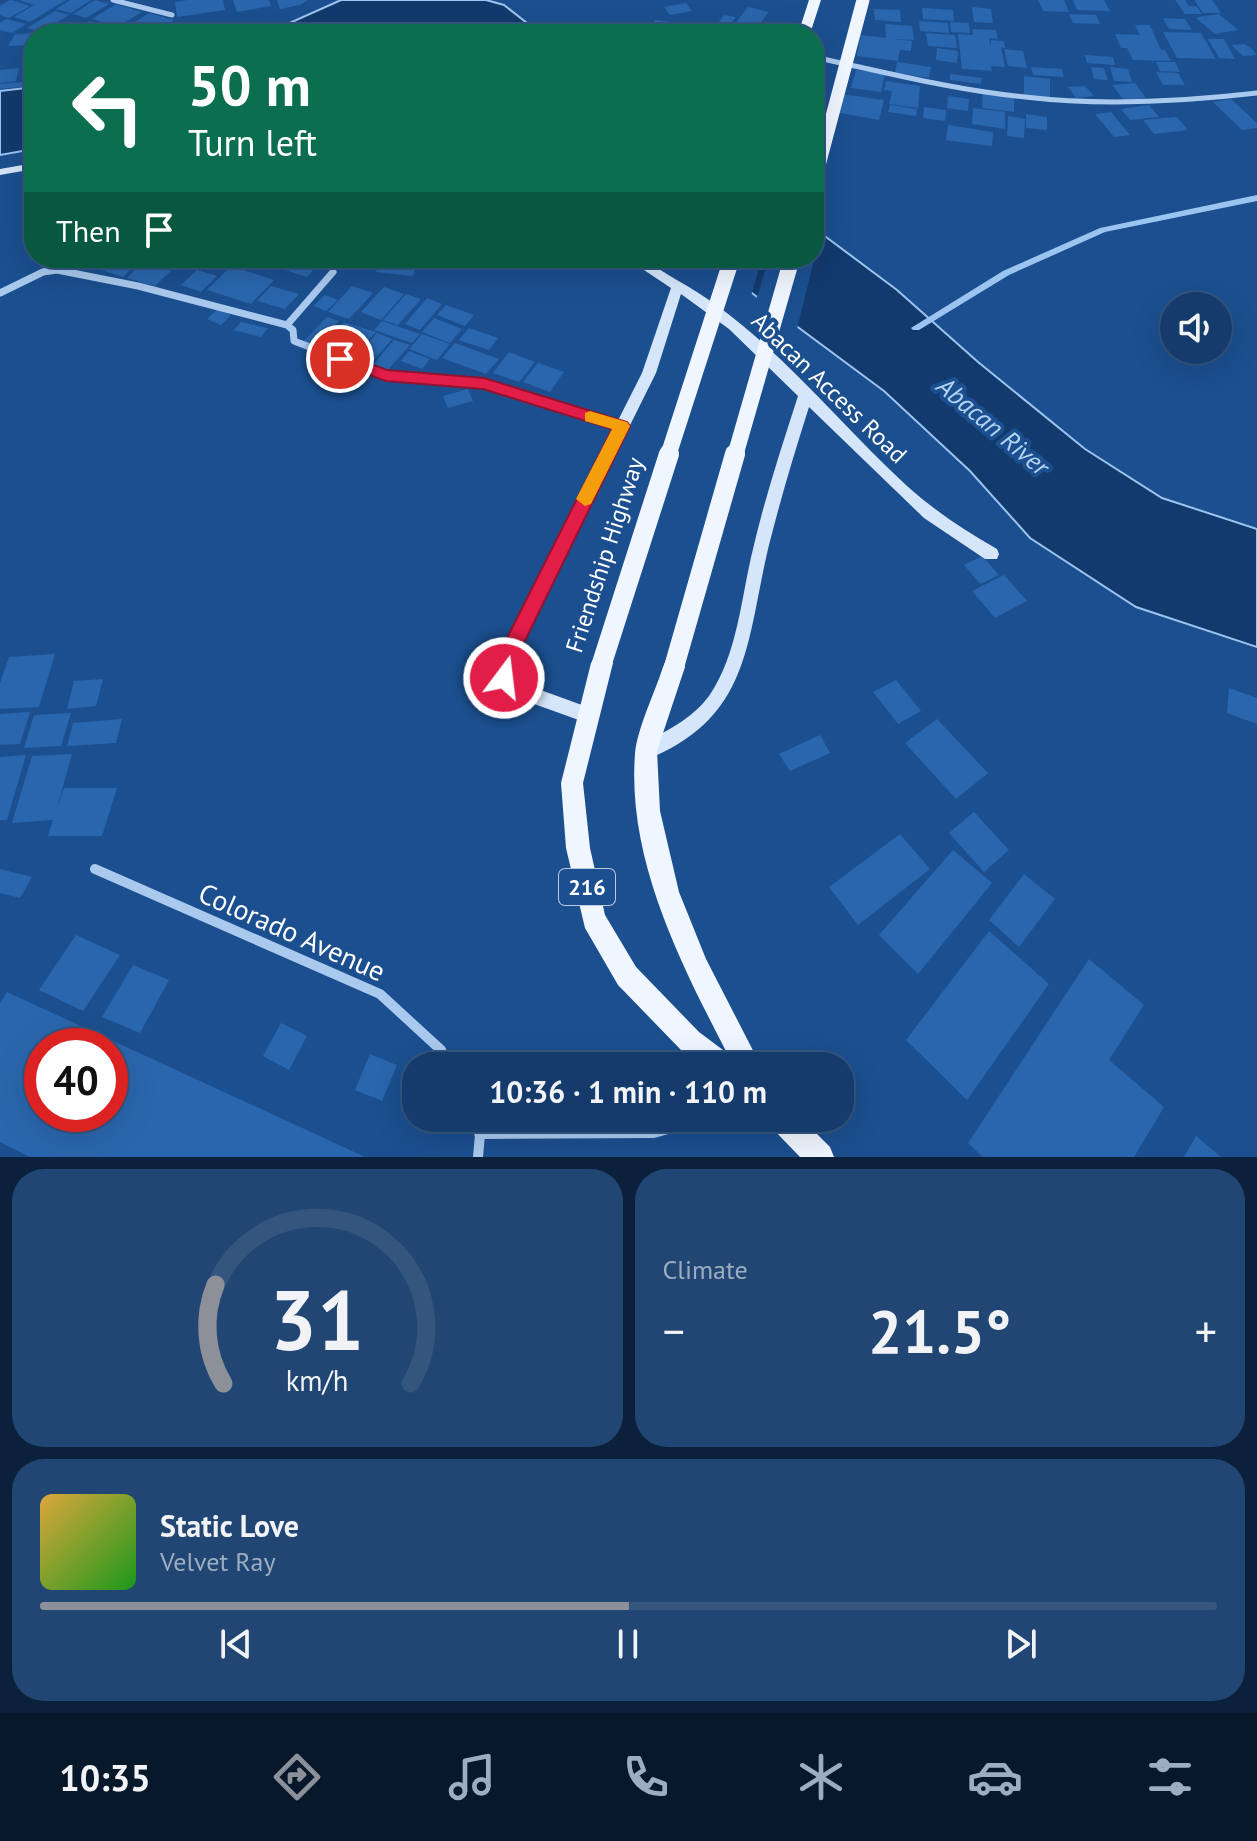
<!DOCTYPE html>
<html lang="en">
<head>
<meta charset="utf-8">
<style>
  body { margin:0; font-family:"PT Sans",sans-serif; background:#214673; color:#f1f3f6; height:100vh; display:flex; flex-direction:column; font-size:30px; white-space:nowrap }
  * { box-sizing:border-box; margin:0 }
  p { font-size:26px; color:#9dadc1 }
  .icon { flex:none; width:44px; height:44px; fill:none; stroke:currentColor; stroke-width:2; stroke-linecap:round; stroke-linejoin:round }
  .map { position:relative; height:1157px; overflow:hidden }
  .sheet { display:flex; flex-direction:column; gap:12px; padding:12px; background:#0b203b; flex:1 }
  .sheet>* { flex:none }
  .guide { position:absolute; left:24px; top:24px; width:800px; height:244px; border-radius:32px; box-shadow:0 8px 32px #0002,0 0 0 2px #33557e; background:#0b6e4f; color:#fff; overflow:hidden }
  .tools { position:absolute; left:1160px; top:292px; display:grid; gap:16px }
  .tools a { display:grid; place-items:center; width:72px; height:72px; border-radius:50%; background:#143b6b; box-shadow:0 8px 32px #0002,0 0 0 2px #33557e; font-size:40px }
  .speed { position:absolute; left:24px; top:1028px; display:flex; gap:16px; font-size:40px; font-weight:700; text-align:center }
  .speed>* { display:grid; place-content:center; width:104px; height:104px; border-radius:50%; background:#143b6b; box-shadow:0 8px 32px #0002,0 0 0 2px #33557e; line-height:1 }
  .speed .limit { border:12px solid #d22; background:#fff; color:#111 }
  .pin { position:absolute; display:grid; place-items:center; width:68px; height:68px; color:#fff; margin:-34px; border:4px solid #fff; border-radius:50%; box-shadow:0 2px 8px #0007 }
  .me { position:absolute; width:88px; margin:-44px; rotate:15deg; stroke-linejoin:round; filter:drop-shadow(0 0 6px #0008) }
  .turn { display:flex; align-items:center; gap:28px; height:168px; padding:0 32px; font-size:36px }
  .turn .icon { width:104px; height:104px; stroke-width:2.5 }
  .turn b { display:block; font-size:56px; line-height:68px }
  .then { display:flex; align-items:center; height:76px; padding:0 32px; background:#0003; gap:16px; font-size:30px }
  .big { font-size:60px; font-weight:800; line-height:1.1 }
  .sheet .card { flex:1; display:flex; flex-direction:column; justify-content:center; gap:12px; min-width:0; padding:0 28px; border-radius:32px; background:#214673 }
  .sheet .dial { align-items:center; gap:0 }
  .dial svg { height:208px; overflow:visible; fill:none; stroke:#33557e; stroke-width:7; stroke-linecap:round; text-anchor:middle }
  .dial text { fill:#f1f3f6; stroke:none }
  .song { display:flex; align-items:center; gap:24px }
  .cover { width:96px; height:96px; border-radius:12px; background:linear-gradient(135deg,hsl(40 70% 55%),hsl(120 70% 35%)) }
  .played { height:8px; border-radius:4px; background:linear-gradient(90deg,#8c9099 50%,#33557e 50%) }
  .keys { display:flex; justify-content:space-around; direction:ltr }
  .heat { display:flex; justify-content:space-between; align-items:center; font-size:44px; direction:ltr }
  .sheet .tiles { flex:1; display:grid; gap:12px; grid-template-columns:1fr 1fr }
  .card:last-child { grid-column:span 2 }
  .trip { position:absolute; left:402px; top:1052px; width:452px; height:80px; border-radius:32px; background:#143b6b; box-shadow:0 8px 32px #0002,0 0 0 2px #33557e; font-weight:800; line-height:80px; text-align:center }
  .dock { display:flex; height:128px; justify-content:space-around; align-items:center; background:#08182b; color:#9dadc1 }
  .dock .icon { width:56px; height:56px }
  .dock .selected { color:#8c9099 }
  .dock b { font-size:36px; color:#f1f3f6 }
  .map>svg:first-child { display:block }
</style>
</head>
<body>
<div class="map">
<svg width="1257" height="1157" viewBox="0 0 1257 1157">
  <rect width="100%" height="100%" fill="#1b4f8f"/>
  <!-- water -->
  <path fill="#123a6d" stroke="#9cc4f0" stroke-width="2" d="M341,0H486L504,5L541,34H265Z
    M34,87V149L0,155V91Z
    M814,228L897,290L978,362L1085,449L1162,498L1257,529V647L1136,607L1030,538L970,471L884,391L741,285L691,258H814Z"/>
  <!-- pier -->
  <path fill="#1b4f8f" d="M814,224L822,228L797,329L756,300L769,258H814Z
    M710,258H762L751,296L706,270Z"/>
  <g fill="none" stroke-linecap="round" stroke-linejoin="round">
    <!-- stream -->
    <path fill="#9cc4f0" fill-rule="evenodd" d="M1257,195V201L1105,232L1009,275L919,330H913L911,328L1003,271L1100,228Z"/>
  </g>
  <!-- building -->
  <path fill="#2a66ad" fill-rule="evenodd" d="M10,0H11L30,6L9,18L0,15V6Z
    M19,0H66L30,22L14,17L34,5Z
    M70,0H91L71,13L56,9Z
    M95,0L109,4L86,18L73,14Z
    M188,0H223L225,10L177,17L175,2Z
    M233,0H269L271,6L237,12Z
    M277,0H308L300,5L280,9Z
    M1038,0H1064L1069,12L1043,11Z
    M1073,0H1104L1110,11L1077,10Z
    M1175,0H1185L1189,6H1196L1202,14H1185Z
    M1194,0H1212L1221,13H1203Z
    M686,3L692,11L670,15L664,7Z
    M116,4L142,12L117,27L92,19Z
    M748,7L769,12L755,30L734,25Z
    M972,7L991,9L993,23L974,22Z
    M922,8L953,10L954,21L923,19Z
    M874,9L900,10L901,22L875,20Z
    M55,11L69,15L41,32L27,28Z
    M149,13L174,20L154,34L124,29Z
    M1069,14L1096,15L1100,24L1073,23Z
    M1219,14L1238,30L1215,34L1196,18L1204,16L1207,21L1205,16Z
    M724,15L736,17L727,29L715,27Z
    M1163,18L1185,19L1192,30L1169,29Z
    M6,19L26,24L12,33L0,30V23Z
    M655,20L694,25L690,34H648Z
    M89,21L104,25L90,34H68Z
    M919,21L948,23L949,33L920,31Z
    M238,22L250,30L240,34H207Z
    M950,22L969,23L970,33L951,32Z
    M885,24L912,26L914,40L892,39L912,41L911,51L900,50L898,61L857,56L861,35L886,38Z
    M1135,25H1150L1161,50H1165L1171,61L1133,60L1127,48H1121L1115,34L1140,35Z
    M972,29L996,30L998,39L989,38L991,47V40L1004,41L1005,48L1001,47L1005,67L991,66L992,71L962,69L958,34L973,35Z
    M1163,32L1201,33L1216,59L1177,58Z
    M34,33L32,45L8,46L15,34Z
    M926,33L955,35L957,48L928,46Z
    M1208,39H1224L1235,59L1219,58Z
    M1245,44L1253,50L1257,55L1243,56L1231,45Z
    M937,48L958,51L957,63L936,60Z
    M1004,49L1023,51L1027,68L1008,66Z
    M1085,55L1113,57L1115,65L1087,63Z
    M897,62L931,67L929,78L895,73Z
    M1156,62H1175L1180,72L1160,71Z
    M1031,67L1062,69L1064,77L1033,75Z
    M1091,67L1104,68L1108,80L1094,79Z
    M1110,67L1128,69L1132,82L1114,81Z
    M19,68L16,81L0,83V70Z
    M856,70L885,74L881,92L851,88Z
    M1156,72L1178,73L1185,85H1163Z
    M950,74L982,78L981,84L950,80Z
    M1024,76L1050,79V98L1024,95Z
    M33,81L32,86L0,89V84Z
    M886,81L920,86L918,108L889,104L892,91L884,90Z
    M1135,83L1146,98L1124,100L1112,85Z
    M1085,86L1094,96L1076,98L1068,87Z
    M983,91L1014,95V112L982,108Z
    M841,94L884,100L879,120L835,112Z
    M948,96L969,99L968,111L947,108Z
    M1231,99L1257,123V128L1242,130L1213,102Z
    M890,105L917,109L916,116L888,112Z
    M1149,105L1159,117L1130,120L1121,109Z
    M924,107L946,110L945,121L923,118Z
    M973,108L1005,112V129L972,124Z
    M1111,112L1130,135L1114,137L1095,114Z
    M1026,114L1047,117V130L1026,128Z
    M1008,116L1025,119L1024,138L1007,136Z
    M1177,117L1188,130L1154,134L1143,120Z
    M948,125L993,132L992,146L946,140Z
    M106,258H142L123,277L95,268Z
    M288,258H314L322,260L307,277L279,268Z
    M382,258H419L413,276L376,272Z
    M142,263L171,271L155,286L127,278Z
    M231,266L274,280L251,304L207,290Z
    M197,270L217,276L201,292L181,285Z
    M271,286L299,294L285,309L257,301Z
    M352,286L373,293L349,319L328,312Z
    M384,287L404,294L381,320L361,312Z
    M406,294L421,299L398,325L383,320Z
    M325,295L338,300L326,311L313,306Z
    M427,298L442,304L420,330L405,324Z
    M446,305L474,315L465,326L437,315Z
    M218,309L231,315L221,325L207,319Z
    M327,317L339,321L316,347L303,342Z
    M434,318L462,329L450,343L422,332Z
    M382,321L420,334L412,343L374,330Z
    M241,322L268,328L261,337L234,330Z
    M344,322L376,332L351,360L335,354L350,336L334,354L319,348Z
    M469,328L498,338L489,350L459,340Z
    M377,333L392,339L368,367L352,361Z
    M422,334L450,344L437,360L409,349Z
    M394,340L410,345L385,373L370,368Z
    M455,343L499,359L486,374L442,358Z
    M409,351L430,359L422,369L401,361Z
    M509,352L535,362L519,382L493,373Z
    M538,363L564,372L550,392L523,382Z
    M468,389L473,401L448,408L443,396Z
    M982,556L999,575L980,584L964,565Z
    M1004,575L1027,601L995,618L972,591Z
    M55,654L39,707L0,709V683L9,657Z
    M103,679L96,706L67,709L74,681Z
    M896,680L921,711L898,724L873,692Z
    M1229,688L1257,698V724L1227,713Z
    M30,712L20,744L0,745V714Z
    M71,713L61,746L24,748L34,715Z
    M122,719L116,743L67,746L73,723Z
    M937,719L988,773L956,799L905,743Z
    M820,735L830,753L790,771L779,754Z
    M72,754L56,811L64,788H117L102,836H48L53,820L12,823L32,756Z
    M26,755L7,820H0V757Z
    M974,812L1009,850L984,872L949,833Z
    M900,834L930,869L858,925L829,887Z
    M953,850L992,883L918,974L879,935Z
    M0,869L32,877L20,898L0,893Z
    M1024,874L1055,899L1019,947L989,920Z
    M989,931L1049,984L967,1100L906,1040Z
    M76,935L120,955L83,1011L39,990Z
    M1089,959L1144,1005L1109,1060L1164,1107L1134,1157H983L968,1143Z
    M133,965L169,980L140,1033L102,1017Z
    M7,992L365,1157H30L0,1142V1003ZM42,1046H110V1114H42Z
    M281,1023L307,1036L289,1070L263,1056Z
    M370,1054L397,1065L382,1101L355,1090Z
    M1196,1136L1221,1157H1184Z"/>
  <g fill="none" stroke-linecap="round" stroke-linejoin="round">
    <!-- lane -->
    <path stroke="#a9c9ee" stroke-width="8" d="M481,1135L654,1134L711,1118"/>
    <!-- street-far2 -->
    <path stroke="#a9c9ee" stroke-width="5" d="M113,0L172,15
      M814,57C884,72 953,90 1025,97C1102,106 1180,102 1257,93"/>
    <!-- street-far1 -->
    <path stroke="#a9c9ee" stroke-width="7" d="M333,272L287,325L293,330L294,341L386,376L484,383L621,426
      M0,293L43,272L57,270L138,286L287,325"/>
    <!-- street -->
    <path stroke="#a9c9ee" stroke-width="10" d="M95,869L380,994L441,1050L448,1066
      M472,1118L480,1135L478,1157"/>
    <!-- secondary -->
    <path fill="#d6e6fa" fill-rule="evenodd" d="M34,163V169L0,175V169Z
      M626,258C646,258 658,269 675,279C764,327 832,417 907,486C935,511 964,530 997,549L999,554L997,559H985L924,518L809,407C794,454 780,501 768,549C746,644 750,718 646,760L640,757L637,751L640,745C666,731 691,720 709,696C738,654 741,597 753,549C765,497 782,446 798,396L729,329L681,294L656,373L514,658L513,675L524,684L593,709L596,715L593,721L587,723L512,696L495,678L498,658L642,373L671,288Z"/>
    <!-- primary -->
    <path fill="#f0f6ff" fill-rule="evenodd" d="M809,0H821L810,34H798Z
      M602,653L609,656L613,663L583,783L590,848L605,915L636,967L699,1032L727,1053C680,962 627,859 635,754C637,729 655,692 663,667L666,660L674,657L682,660L685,667L657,751L660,811L679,892L706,959L761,1066H700L681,1050L618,985L585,928L566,848L561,783L591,663L595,656Z
      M768,1118H801L830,1147L834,1157H800L772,1128Z"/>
    <!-- primary-bridge-far2 -->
    <path stroke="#f0f6ff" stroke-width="13" d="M814,184L863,0"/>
    <!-- primary-bridge-far1 -->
    <path stroke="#f0f6ff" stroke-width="16" d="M668,456L732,258
      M735,456L792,258"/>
    <!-- primary-bridge -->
    <path stroke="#f0f6ff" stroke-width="20" d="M602,663L669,454
      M674,667L735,454"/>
  </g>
  <!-- route -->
  <path fill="#e11d48" stroke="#92132f" stroke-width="2" d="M340,353L387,370L484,378L627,422L630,426L516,659L511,684L504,687L498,684L495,678L497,658L612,429L483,389L386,381L334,362V355Z"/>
  <!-- slow -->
  <path fill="#f59e0b" d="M590,411L627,422L630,426L591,504L585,506L576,499L612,429L585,421V413Z"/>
  <g text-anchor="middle" stroke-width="8" stroke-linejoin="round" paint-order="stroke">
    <!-- shield labels -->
    <rect fill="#1b4f8f" stroke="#bbcadd" stroke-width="2" x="559" y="869" width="56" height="36" rx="6"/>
    <g font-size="22" font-weight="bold" fill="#fff">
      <text x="587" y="895">216</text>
    </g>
    <!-- street labels -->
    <g font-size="24" fill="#fff" stroke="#1b4f8f">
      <text transform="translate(829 388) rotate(44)" y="8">Abacan Access Road</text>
      <text transform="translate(605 555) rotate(-72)" y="8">Friendship Highway</text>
    </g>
    <!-- water labels -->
    <g font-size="26" font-style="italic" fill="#b5d3f5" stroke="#1b4f8f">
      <text transform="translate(993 426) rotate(40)" y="9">Abacan River</text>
    </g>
    <!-- near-street labels -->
    <g font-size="28" fill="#fff" stroke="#1b4f8f">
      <text transform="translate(292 932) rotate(24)" y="10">Colorado Avenue</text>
    </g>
  </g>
</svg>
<div class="tools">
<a><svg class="icon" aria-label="sound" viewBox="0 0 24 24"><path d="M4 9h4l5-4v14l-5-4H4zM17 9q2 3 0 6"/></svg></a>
</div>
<div class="speed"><div class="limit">40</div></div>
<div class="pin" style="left:340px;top:359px;background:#d93025"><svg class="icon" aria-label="arrive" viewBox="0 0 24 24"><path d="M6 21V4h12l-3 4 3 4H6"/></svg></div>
<svg class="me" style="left:504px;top:678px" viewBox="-20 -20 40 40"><circle r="17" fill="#e11d48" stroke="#fff" stroke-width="3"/><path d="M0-11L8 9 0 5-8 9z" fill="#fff"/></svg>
<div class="trip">10:36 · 1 min · 110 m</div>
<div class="guide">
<div class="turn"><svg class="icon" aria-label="left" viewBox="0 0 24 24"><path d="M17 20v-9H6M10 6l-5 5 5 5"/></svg><div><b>50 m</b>Turn left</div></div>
<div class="then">Then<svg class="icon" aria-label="arrive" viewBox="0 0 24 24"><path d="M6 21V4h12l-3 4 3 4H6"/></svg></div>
</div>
</div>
<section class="sheet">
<div class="tiles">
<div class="card dial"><svg viewBox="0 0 100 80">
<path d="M14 69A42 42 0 1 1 86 69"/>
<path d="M14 69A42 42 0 0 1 11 31" stroke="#8c9099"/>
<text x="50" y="56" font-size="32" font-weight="700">31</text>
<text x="50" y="72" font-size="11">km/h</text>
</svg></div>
<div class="card"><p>Climate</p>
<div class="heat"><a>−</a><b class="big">21.5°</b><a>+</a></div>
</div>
<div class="card">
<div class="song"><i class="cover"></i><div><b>Static Love</b><p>Velvet Ray</p></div></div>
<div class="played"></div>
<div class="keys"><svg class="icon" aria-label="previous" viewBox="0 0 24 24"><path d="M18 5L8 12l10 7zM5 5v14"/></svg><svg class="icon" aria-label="pause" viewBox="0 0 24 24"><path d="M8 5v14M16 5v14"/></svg><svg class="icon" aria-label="next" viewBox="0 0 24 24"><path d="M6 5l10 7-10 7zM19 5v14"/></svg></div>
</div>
</div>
</section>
<nav class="dock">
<b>10:35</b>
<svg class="icon selected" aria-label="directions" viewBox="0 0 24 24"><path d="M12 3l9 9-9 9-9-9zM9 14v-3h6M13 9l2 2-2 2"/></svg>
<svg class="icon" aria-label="music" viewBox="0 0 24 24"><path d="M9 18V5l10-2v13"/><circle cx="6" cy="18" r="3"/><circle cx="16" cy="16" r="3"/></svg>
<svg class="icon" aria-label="phone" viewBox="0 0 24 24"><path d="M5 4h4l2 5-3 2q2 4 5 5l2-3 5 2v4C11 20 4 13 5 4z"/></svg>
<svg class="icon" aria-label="climate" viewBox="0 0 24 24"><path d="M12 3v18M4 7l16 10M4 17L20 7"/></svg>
<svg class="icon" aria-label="car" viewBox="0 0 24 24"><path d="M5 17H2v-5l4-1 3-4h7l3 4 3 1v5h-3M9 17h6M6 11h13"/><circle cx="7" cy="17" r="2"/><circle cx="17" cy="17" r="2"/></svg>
<svg class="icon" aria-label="filters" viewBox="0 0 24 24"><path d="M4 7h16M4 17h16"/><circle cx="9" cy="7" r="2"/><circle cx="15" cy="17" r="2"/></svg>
</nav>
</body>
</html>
